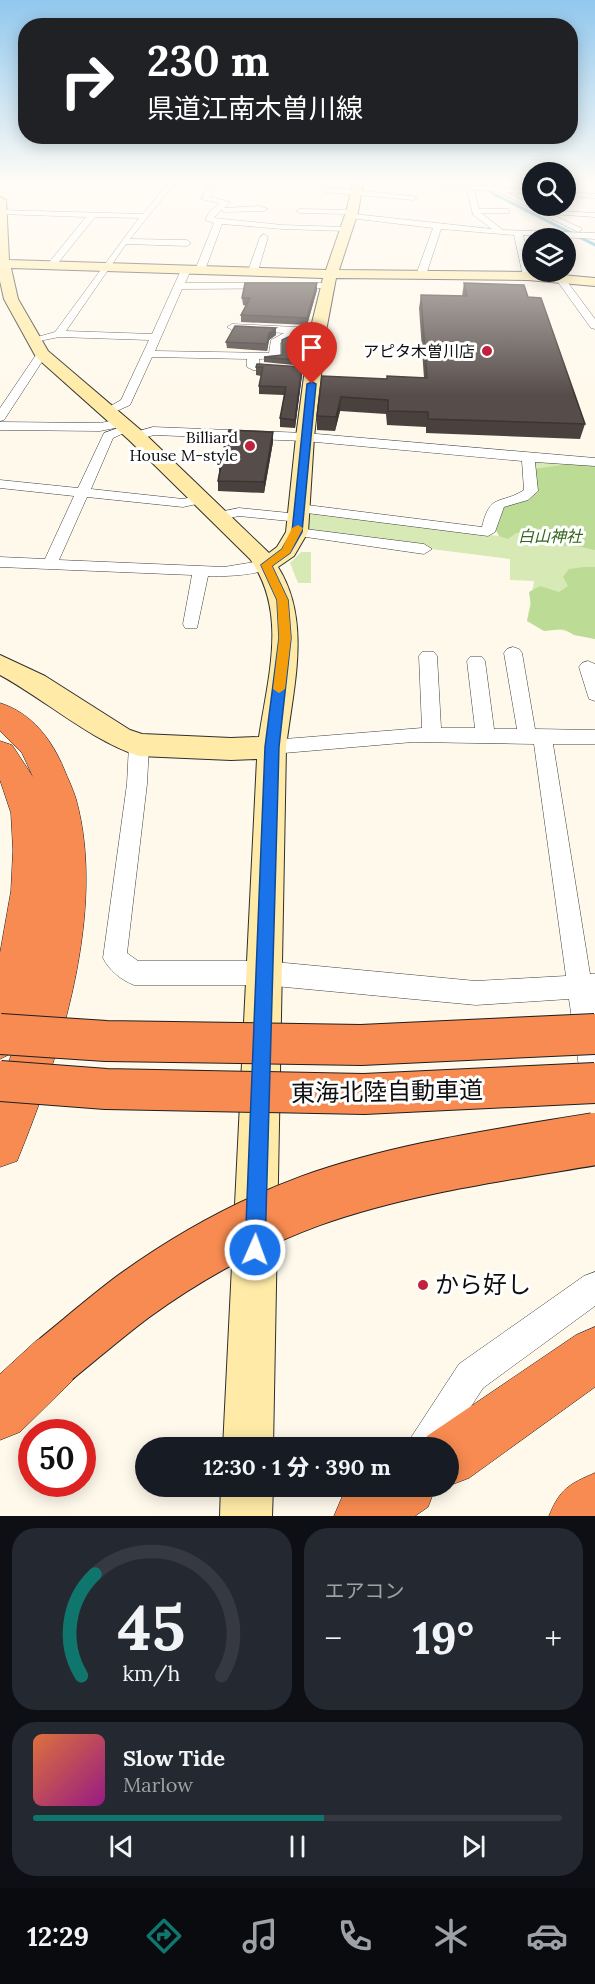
<!DOCTYPE html>
<html lang="ja">
<head>
<meta charset="utf-8">
<style>
  body { margin:0; font-family:Lora,"Noto Sans JP",serif; background:#242831; color:#f1f3f6; height:100vh; display:flex; flex-direction:column; font-size:22px; white-space:nowrap }
  * { box-sizing:border-box; margin:0 }
  p { font-size:20px; color:#9ea1a6 }
  .icon { flex:none; width:33px; height:33px; fill:none; stroke:currentColor; stroke-width:2; stroke-linecap:round; stroke-linejoin:round }
  .map { position:relative; height:1516px; overflow:hidden }
  .drawer { display:flex; flex-direction:column; gap:12px; padding:12px; background:#0d0f14; flex:1 }
  .drawer>* { flex:none }
  .top-card { position:absolute; left:18px; top:18px; width:560px; height:126px; border-radius:24px; box-shadow:0 3px 15px #0003; background:#202124; color:#fff; overflow:hidden }
  .tools { position:absolute; left:522px; top:162px; display:grid; gap:12px }
  .tools a { display:grid; place-items:center; width:54px; height:54px; border-radius:50%; background:#171b24; box-shadow:0 3px 15px #0003; font-size:30px }
  .speed { position:absolute; left:18px; top:1419px; display:flex; gap:12px; font-size:30px; font-weight:700; text-align:center }
  .speed>* { display:grid; place-content:center; width:78px; height:78px; border-radius:50%; background:#171b24; box-shadow:0 3px 15px #0003; line-height:1 }
  .speed .limit { border:9px solid #d22; background:#fff; color:#111 }
  .pin { position:absolute; display:grid; place-items:center; width:51px; height:51px; color:#fff; margin:-62px -26px; border-radius:50% 50% 50% 0; rotate:-45deg; box-shadow:0 0 6px #0007 }
  .pin .icon { rotate:45deg }
  .me { position:absolute; width:66px; margin:-33px; rotate:2deg; stroke-linejoin:round; filter:drop-shadow(0 0 4px #0008) }
  .turn { display:flex; align-items:center; gap:21px; height:126px; padding:0 30px; font-size:27px }
  .turn .icon { width:78px; height:78px; stroke-width:2.5 }
  .turn b { display:block; font-size:42px; line-height:51px }
  .big { font-size:45px; font-weight:800; line-height:1.1 }
  .drawer .tile { flex:1; display:flex; flex-direction:column; justify-content:center; gap:9px; min-width:0; padding:0 21px; border-radius:24px; background:#242831 }
  .drawer .dial { align-items:center; gap:0 }
  .dial svg { height:156px; overflow:visible; fill:none; stroke:#363941; stroke-width:7; stroke-linecap:round; text-anchor:middle }
  .dial text { fill:#f1f3f6; stroke:none }
  .song { display:flex; align-items:center; gap:18px }
  .cover { width:72px; height:72px; border-radius:9px; background:linear-gradient(135deg,hsl(20 70% 55%),hsl(310 70% 35%)) }
  .played { height:6px; border-radius:3px; background:linear-gradient(90deg,#0f766e 55%,#363941 55%) }
  .keys { display:flex; justify-content:space-around; direction:ltr }
  .heat { display:flex; justify-content:space-between; align-items:center; font-size:33px; direction:ltr }
  .drawer .tiles { flex:1; display:grid; gap:12px; grid-template-columns:1fr 1fr }
  .tile:last-child { grid-column:span 2 }
  .trip { position:absolute; left:135px; top:1437px; width:324px; height:60px; border-radius:30px; background:#171b24; box-shadow:0 3px 15px #0003; font-weight:800; line-height:60px; text-align:center }
  .menu { display:flex; height:96px; justify-content:space-around; align-items:center; background:#090b0e; color:#9ea1a6 }
  .menu .icon { width:42px; height:42px }
  .menu .on { color:#0f766e }
  .menu b { font-size:27px; color:#f1f3f6 }
  .map>svg:first-child { display:block }
</style>
</head>
<body>
<div class="map">
<svg width="595" height="1516" viewBox="0 0 595 1516">
  <rect width="100%" height="100%" fill="#fff9ec"/>
  <!-- green -->
  <path fill="#d7eab5" d="M536,458L595,463V639L527,621L534,581L510,580V559L297,532L299,512L499,536L502,506L527,495Z
    M301,552H311V583H298L290,563Z"/>
  <!-- forest -->
  <path fill="#bcdb94" d="M562,465H595V550L576,546H556L537,531L516,533L508,539L499,536L493,525L502,506L523,495L533,469Z
    M584,567H595V639L574,635L564,629L544,631L527,621L531,605L529,592L540,586L559,592L568,586L563,577L569,569Z"/>
  <g fill="none" stroke-linecap="round" stroke-linejoin="round">
    <!-- stream -->
    <path stroke="#35a4d0" stroke-width="3" d="M481,183L494,194L595,245"/>
    <!-- street casing -->
    <g stroke="#404040" stroke-width="1">
      <path id="street" d="M168,183H175L130,239L187,240L191,243L187,246L126,244L66,331L152,334L181,270L186,267L191,270L185,283H327L332,286L330,288L182,289L155,351L269,353L271,340L284,333L232,330L227,327L232,324L318,328L322,329V333H299L280,343V358L259,359V364L317,370V374L253,370L247,367V359L152,357L130,405L108,415L102,411L121,400L149,340L59,337L30,343V339L55,332L139,218L95,217L54,268L51,269L46,266L86,217L0,214V210L143,214Z
        M210,183H217L210,197L231,202L224,208L260,206L268,209L264,211L223,212L222,209L214,218L282,225L346,227L350,229L346,231L282,229L222,224L205,270L197,272L195,270L214,223L205,220L210,211L220,203L201,199Z
        M415,183L496,187V183H504V188L532,190V194L506,192L544,210L595,213V217L551,214L581,228L582,230L578,232L496,191L474,190L479,209H509V213H481L503,230L595,233V239L523,235L533,276L528,279L523,276L514,235L441,229L426,275L421,278L416,275L433,228L350,218L346,216L347,214L300,213L296,211L300,209L352,210L356,212L354,214L492,229L473,215L467,189Z
        M328,188L413,196L417,198L413,200L325,192Z
        M566,192L595,194V198L566,196Z
        M264,234L268,237L258,271L250,273L248,271L260,237Z
        M560,275L563,276L595,319V329L591,328L555,278Z
        M42,351L47,354L4,420L0,421V408L38,352Z
        M121,419L125,420L127,423L125,426L100,431L0,430V422L100,423Z
        M127,425L133,429L113,438L91,489L183,499L201,495L208,499L206,502L183,507L87,497L59,560L224,567L267,560L272,562L275,565C266,575 222,577 208,576L197,628H185L183,624L192,575L0,567V557L45,559L74,496L0,488V480L78,488L104,433Z
        M153,427L305,433L595,458V466L535,462L538,491L528,500L504,507L495,532L488,536L299,512L292,508L299,504L482,527C490,492 501,505 524,490L522,461L305,441L154,435L136,440L130,436L132,433Z
        M239,508L299,514L306,518L299,522L239,516L220,520L213,516L215,513Z
        M297,528L424,544L432,549L424,554L292,535L290,532Z
        M513,647L519,649L522,653L535,729L595,730V744H553L590,974H595V1100L586,1096L582,1087L569,999L476,1005L264,985H134C121,980 109,970 103,958L127,784L129,745L132,740L139,738L146,740L149,745L147,784L127,953L138,961H264L476,981L566,976L534,744L413,742L272,754L265,752L262,747L265,742L272,740L422,728L419,656L422,652H434L437,656L441,728H475L467,661L470,657H482L485,661L494,729H517L504,653L507,649Z
        M588,661L595,664V701L589,699L579,667L582,663Z
        M595,1272V1306L483,1388L444,1448H407L412,1436L459,1364L584,1276Z"/>
    </g>
    <!-- secondary casing -->
    <g stroke="#2f2f2f" stroke-width="2">
      <path id="secondary" d="M353,183H363L358,212L339,270L528,272L595,278V286L528,280L336,278L326,331L314,437L308,532L294,556L278,567C312,621 293,688 286,747L273,1448H223L257,759L231,760L139,756C90,740 46,700 0,675V655L45,676L130,730L142,734L231,738L259,737C268,677 288,612 250,559L129,440L36,357L4,299L0,281V197L6,200L9,260L326,270L346,212ZM11,268L323,278L310,331L296,437L286,532L277,547L269,553L143,432L48,351L18,299Z
        M221,1486H273L272,1516H220Z"/>
    </g>
    <!-- highway casing -->
    <g stroke="#1e1e1e" stroke-width="1">
      <path id="highway" d="M0,703C32,713 52,740 64,769C68,779 73,789 76,799C107,911 60,1056 17,1161L0,1167V1087L12,1053L0,1059V953L11,891L13,850L11,813L0,780V741L12,745L33,777L22,753L0,731Z
        M595,1327V1387L469,1478L448,1486V1448H423L427,1436L576,1335Z
        M56,1332L75,1340L83,1359L75,1378L20,1432L0,1440V1374L37,1340Z
        M595,1473V1516H549C560,1489 569,1484 595,1473Z
        M355,1486H436L428,1507L415,1516H334L343,1495Z"/>
    </g>
    <!-- street -->
    <use href="#street" fill="#fff" fill-rule="evenodd"/>
    <!-- secondary -->
    <use href="#secondary" fill="#ffeba7" fill-rule="evenodd"/>
    <!-- highway -->
    <use href="#highway" fill="#f88b51" fill-rule="evenodd"/>
    <!-- highway-bridge-far1 casing -->
    <g stroke="#1e1e1e" stroke-width="42" stroke-linecap="butt">
      <path id="highway-bridge-far1" d="M0,1034L106,1041L361,1045L595,1034
        M0,1081L106,1089L364,1094L595,1083"/>
    </g>
    <!-- highway-bridge casing -->
    <g stroke="#1e1e1e" stroke-width="54" stroke-linecap="butt">
      <path id="highway-bridge" d="M56,1359C82,1338 107,1316 134,1296C188,1257 248,1224 310,1201C402,1168 500,1155 595,1139"/>
    </g>
    <!-- highway-bridge-far1 -->
    <use href="#highway-bridge-far1" stroke="#f88b51" stroke-width="40"/>
    <!-- highway-bridge -->
    <use href="#highway-bridge" stroke="#f88b51" stroke-width="52"/>
  </g>
  <!-- wall -->
  <path fill="#4a413f" d="M464,283L528,297L585,424L580,439L426,433V427L387,425L386,414L340,411L335,431L317,430V416L322,376L387,379L424,378L419,308L421,295L462,296Z
    M317,290L307,325L241,322V315L246,306L243,305L242,298Z
    M303,330V335L296,354L304,355L303,366L264,362V357L282,355Z
    M276,335L269,340L267,351L227,348L226,342Z
    M257,364L302,375L295,428L280,427V418L284,395L259,394V386L261,376L256,375V367Z
    M273,432V442L264,493L218,491V481L219,473V466Z"/>
  <!-- shaded-wall -->
  <path fill="#3c3533" d="M317,283V290L307,325V318Z
    M276,328V335L269,340L267,351V344L269,333Z
    M303,330V335L294,359V354Z
    M302,367V375L295,428V420Z
    M341,397L340,411L335,431L336,417Z
    M273,432V442L264,493V482Z"/>
  <!-- building -->
  <path fill="#564c49" stroke="#3c3533" stroke-width="1.5" d="M245,283H317L307,318L241,315L250,298H242Z
    M464,283L524,285L528,297L541,298L585,424L428,419V412L388,411V400L341,397L336,417L317,416L322,376L387,379V376L427,378L421,295L467,296Z
    M235,326L276,328L269,333L267,344L226,342Z
    M303,330L294,354L304,355L303,361L264,357L282,355V340Z
    M257,364L302,367L295,420L280,418L286,387L259,386L263,367H256Z
    M229,430L273,432L264,482L218,481L221,466H219Z"/>
  <!-- sky -->
  <linearGradient id="sky" x2="0" y2="1"><stop stop-color="#91c8ee"/><stop offset="0.46" stop-color="#fffcf6"/><stop offset="1" stop-color="#fffcf6" stop-opacity="0"/></linearGradient>
  <rect width="595" height="396" fill="url(#sky)"/>
  <!-- route -->
  <path fill="#1a73e8" stroke="#114b97" stroke-width="1.5" d="M312,382L316,384L302,532L290,553L272,566L288,600L291,638L279,747L265,1250L262,1258L255,1261L248,1258L245,1250L265,747L279,638L277,600L261,565L282,549L292,532L307,384Z"/>
  <!-- slow -->
  <path fill="#f59e0b" d="M298,525L303,528L290,553L272,566L288,600L291,638L285,689L279,693L273,689L279,638L277,600L261,565L282,549L292,528Z"/>
  <!-- markers -->
  <g fill="#c0213b" stroke="#fff" stroke-width="2">
    <circle cx="487" cy="351" r="6"/>
    <circle cx="250" cy="446" r="6"/>
    <circle cx="423" cy="1285" r="6"/>
  </g>
  <g text-anchor="middle" stroke-width="6" stroke-linejoin="round" paint-order="stroke">
    <!-- far-poi labels -->
    <g font-size="16" fill="#0d0d0d" stroke="#fff" text-anchor="end">
      <text x="475" y="357">アピタ木曽川店</text>
      <text x="238" y="443">Billiard<tspan x="238" dy="18">House M-style</tspan></text>
    </g>
    <!-- far-park labels -->
    <g font-size="16" font-style="italic" fill="#33661c" stroke="#fff">
      <text x="550" y="542">白山神社</text>
    </g>
    <!-- near-street labels -->
    <g font-size="24" fill="#0d0d0d" stroke="#fff">
      <text transform="translate(387 1092) rotate(-1)" y="8">東海北陸自動車道</text>
    </g>
    <!-- near-poi labels -->
    <g font-size="24" fill="#0d0d0d" stroke="#fff" text-anchor="start">
      <text x="435" y="1293">から好し</text>
    </g>
  </g>
</svg>
<div class="tools">
<a><svg class="icon" aria-label="search" viewBox="0 0 24 24"><circle cx="10" cy="10" r="6"/><path d="M15 15l6 6"/></svg></a>
<a><svg class="icon" aria-label="layers" viewBox="0 0 24 24"><path d="M12 4l9 5-9 5-9-5zM3 14l9 5 9-5"/></svg></a>
</div>
<div class="speed"><div class="limit">50</div></div>
<div class="pin" style="left:312px;top:384px;background:#d93025"><svg class="icon" aria-label="arrive" viewBox="0 0 24 24"><path d="M6 21V4h12l-3 4 3 4H6"/></svg></div>
<svg class="me" style="left:255px;top:1250px" viewBox="-20 -20 40 40"><circle r="17" fill="#1a73e8" stroke="#fff" stroke-width="3"/><path d="M0-11L8 9 0 5-8 9z" fill="#fff"/></svg>
<div class="trip">12:30 · 1 分 · 390 m</div>
<div class="top-card">
<div class="turn"><svg class="icon" aria-label="right" viewBox="0 0 24 24"><path d="M7 20v-9h11M14 6l5 5-5 5"/></svg><div><b>230 m</b>県道江南木曽川線</div></div>
</div>
</div>
<section class="drawer">
<div class="tiles">
<div class="tile dial"><svg viewBox="0 0 100 80">
<path d="M14 69A42 42 0 1 1 86 69"/>
<path d="M14 69A42 42 0 0 1 21 17" stroke="#0f766e"/>
<text x="50" y="56" font-size="32" font-weight="700">45</text>
<text x="50" y="72" font-size="11">km/h</text>
</svg></div>
<div class="tile"><p>エアコン</p>
<div class="heat"><a>−</a><b class="big">19°</b><a>+</a></div>
</div>
<div class="tile">
<div class="song"><i class="cover"></i><div><b>Slow Tide</b><p>Marlow</p></div></div>
<div class="played"></div>
<div class="keys"><svg class="icon" aria-label="previous" viewBox="0 0 24 24"><path d="M18 5L8 12l10 7zM5 5v14"/></svg><svg class="icon" aria-label="pause" viewBox="0 0 24 24"><path d="M8 5v14M16 5v14"/></svg><svg class="icon" aria-label="next" viewBox="0 0 24 24"><path d="M6 5l10 7-10 7zM19 5v14"/></svg></div>
</div>
</div>
</section>
<nav class="menu">
<b>12:29</b>
<svg class="icon on" aria-label="directions" viewBox="0 0 24 24"><path d="M12 3l9 9-9 9-9-9zM9 14v-3h6M13 9l2 2-2 2"/></svg>
<svg class="icon" aria-label="music" viewBox="0 0 24 24"><path d="M9 18V5l10-2v13"/><circle cx="6" cy="18" r="3"/><circle cx="16" cy="16" r="3"/></svg>
<svg class="icon" aria-label="phone" viewBox="0 0 24 24"><path d="M5 4h4l2 5-3 2q2 4 5 5l2-3 5 2v4C11 20 4 13 5 4z"/></svg>
<svg class="icon" aria-label="climate" viewBox="0 0 24 24"><path d="M12 3v18M4 7l16 10M4 17L20 7"/></svg>
<svg class="icon" aria-label="car" viewBox="0 0 24 24"><path d="M5 17H2v-5l4-1 3-4h7l3 4 3 1v5h-3M9 17h6M6 11h13"/><circle cx="7" cy="17" r="2"/><circle cx="17" cy="17" r="2"/></svg>
</nav>
</body>
</html>
